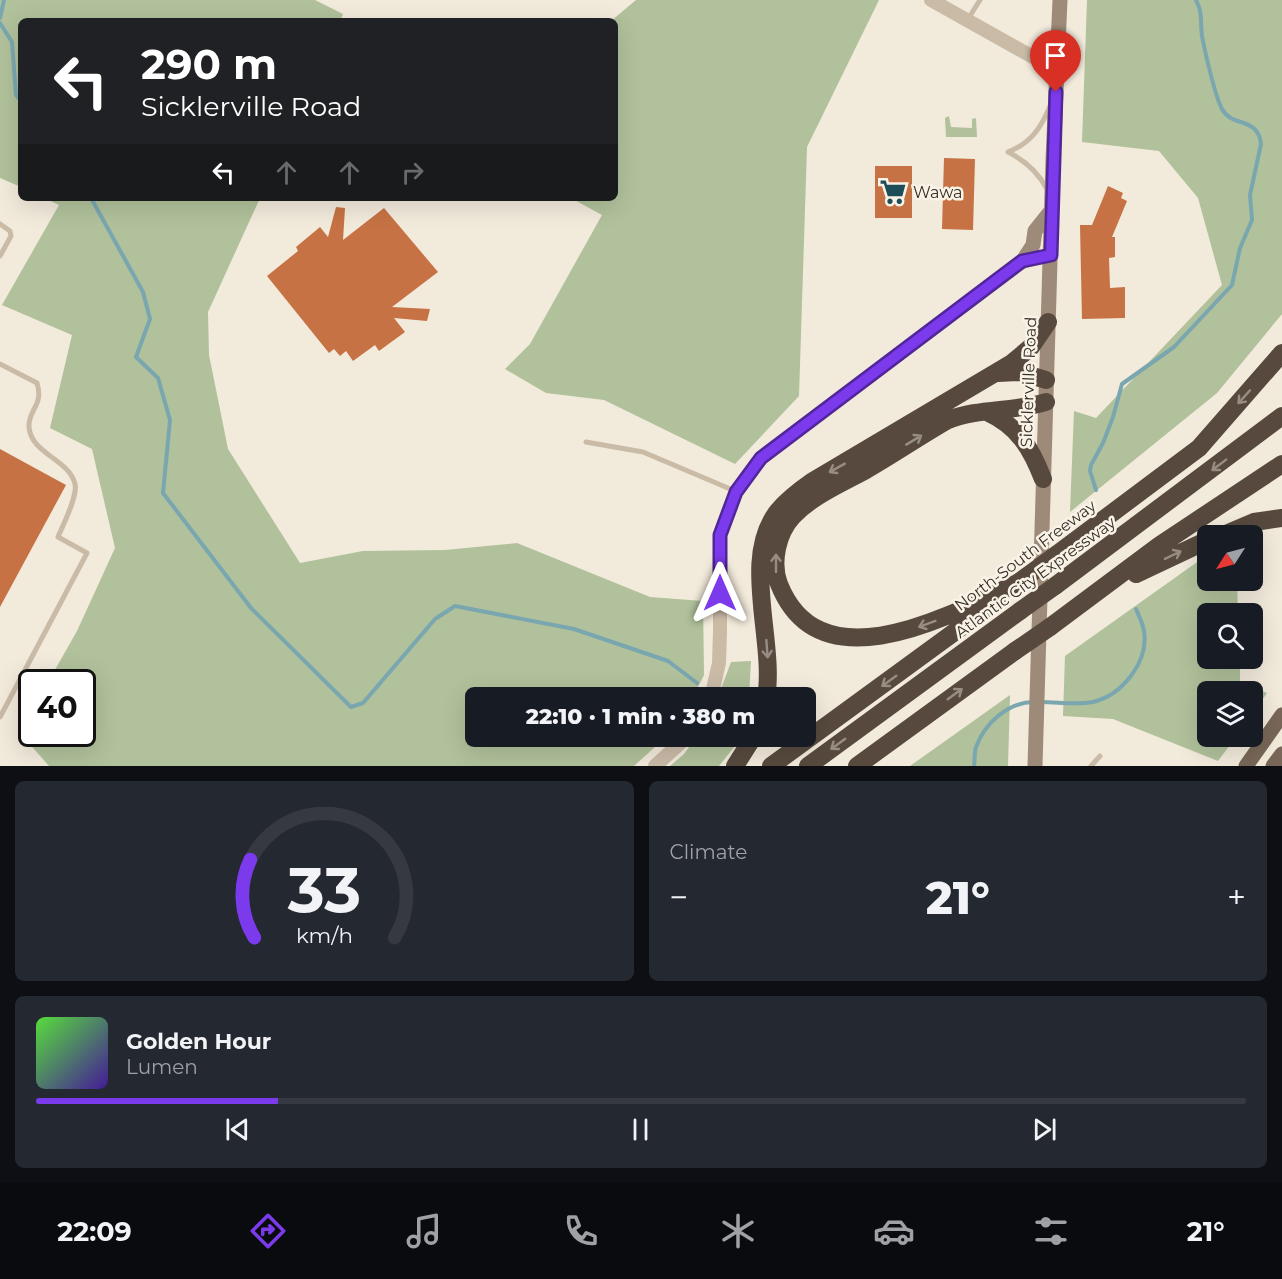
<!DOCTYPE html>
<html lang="en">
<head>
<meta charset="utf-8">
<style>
  body { margin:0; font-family:Montserrat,sans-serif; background:#242831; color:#f1f3f6; height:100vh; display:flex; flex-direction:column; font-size:22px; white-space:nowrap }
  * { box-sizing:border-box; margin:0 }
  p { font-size:20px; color:#9ea1a6 }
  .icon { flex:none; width:33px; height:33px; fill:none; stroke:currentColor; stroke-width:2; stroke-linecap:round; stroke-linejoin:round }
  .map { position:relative; height:766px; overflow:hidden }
  .drawer { display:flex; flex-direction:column; gap:15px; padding:15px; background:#0d0f14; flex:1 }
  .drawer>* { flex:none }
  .guide { position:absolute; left:18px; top:18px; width:600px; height:183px; border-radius:9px; box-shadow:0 6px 24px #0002; background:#202124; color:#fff; overflow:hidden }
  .needle { width:39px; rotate:234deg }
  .tools { position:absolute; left:1197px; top:525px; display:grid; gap:12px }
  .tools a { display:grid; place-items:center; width:66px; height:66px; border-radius:9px; background:#171b24; box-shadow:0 6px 24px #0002; font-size:30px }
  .speed { position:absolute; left:18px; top:669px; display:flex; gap:12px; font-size:30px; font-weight:700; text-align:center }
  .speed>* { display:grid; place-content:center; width:78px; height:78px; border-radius:50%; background:#171b24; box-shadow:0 6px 24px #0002; line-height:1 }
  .speed .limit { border:3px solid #111; border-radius:9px; background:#fff; color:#111 }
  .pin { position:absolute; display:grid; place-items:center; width:51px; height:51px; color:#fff; margin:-62px -26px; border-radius:50% 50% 50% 0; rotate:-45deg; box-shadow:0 0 6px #0007 }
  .pin .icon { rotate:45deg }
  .me { position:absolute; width:66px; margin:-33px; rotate:0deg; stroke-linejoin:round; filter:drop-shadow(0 0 4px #0008) }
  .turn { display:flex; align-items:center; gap:21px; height:126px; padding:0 24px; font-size:27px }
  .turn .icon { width:78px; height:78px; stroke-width:2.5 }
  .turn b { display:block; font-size:42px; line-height:51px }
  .lanes { display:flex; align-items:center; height:57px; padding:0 24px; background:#0003; justify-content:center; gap:30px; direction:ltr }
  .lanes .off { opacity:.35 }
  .big { font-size:45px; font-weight:800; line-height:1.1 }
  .drawer .widget { flex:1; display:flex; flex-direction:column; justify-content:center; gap:9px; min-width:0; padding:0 21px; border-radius:9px; background:#242831 }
  .drawer .dial { align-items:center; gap:0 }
  .dial svg { height:156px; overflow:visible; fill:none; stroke:#363941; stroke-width:7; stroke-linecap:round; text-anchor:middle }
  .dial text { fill:#f1f3f6; stroke:none }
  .song { display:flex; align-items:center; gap:18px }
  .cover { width:72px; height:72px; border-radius:9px; background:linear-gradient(135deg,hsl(110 70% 55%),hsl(260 70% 35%)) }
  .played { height:6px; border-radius:3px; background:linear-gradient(90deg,#7c3aed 20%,#363941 20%) }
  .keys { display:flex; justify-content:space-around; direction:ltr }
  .heat { display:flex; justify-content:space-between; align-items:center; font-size:33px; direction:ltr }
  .drawer .tiles { flex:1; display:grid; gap:15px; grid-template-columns:1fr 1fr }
  .widget:last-child { grid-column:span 2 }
  .trip { position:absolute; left:465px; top:687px; width:351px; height:60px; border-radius:9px; background:#171b24; box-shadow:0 6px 24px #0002; font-weight:800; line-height:60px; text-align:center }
  .tabs { display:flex; height:96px; justify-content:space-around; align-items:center; background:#090b0e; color:#9ea1a6 }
  .tabs .icon { width:42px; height:42px }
  .tabs .active { color:#7c3aed }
  .tabs b { font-size:27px; color:#f1f3f6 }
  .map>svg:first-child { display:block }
</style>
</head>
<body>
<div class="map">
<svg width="1282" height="766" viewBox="0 0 1282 766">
  <rect width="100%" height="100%" fill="#f2eadb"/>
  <!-- green -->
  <path fill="#b0c19b" d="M0,0H315L343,14L340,21H21V187L0,178Z
    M636,0H879L807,147L799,396L735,464L604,400L546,393L505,369L530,344L602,215L571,198H615V21H611Z
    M1087,0H1282V314L1217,393L1070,512L1074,411L1096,418L1222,285L1198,198L1159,151L1082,142Z
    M949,116L951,127L972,128V119L976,118L977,137H946L945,118Z
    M44,198H260L208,312L209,355L228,449L300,563L363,551L445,550L517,543L650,597L703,601L704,675L693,697L476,698V736L666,737L634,766H49L20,733L31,713L32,734H82V682H48L77,631L115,548L92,449L50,428L72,335L2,305L59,205Z
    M1207,555L1208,580L1237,581L1238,613L1208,614V658L1240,659V681L1267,693L1253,713L1252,692H1208V736L1236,737L1218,761L1113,719L1063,716L1065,656Z
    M751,661L749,697H718L731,662Z
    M1010,695L1008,766H910Z
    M697,736H738V737L735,746L719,766H670L684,754Z"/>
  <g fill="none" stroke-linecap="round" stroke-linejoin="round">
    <!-- stream -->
    <path stroke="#7aa7af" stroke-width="4" d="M0,18L4,0
      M0,23L12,42L16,95L21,101
      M91,198L143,292L150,319L136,357L158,378L170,420L163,493L251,608L351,707L363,703L435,619L455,606L574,629L668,661L697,683
      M1096,490L1090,471L1091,465L1103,443L1113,417L1122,384L1174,347L1232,285L1240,248L1252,220L1250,195L1261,144C1258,116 1232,128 1222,109C1215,96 1205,52 1202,36C1200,22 1203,13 1196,0
      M1041,702C1058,702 1076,705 1093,702C1122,695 1149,662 1144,631C1143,624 1139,616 1136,609
      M974,766C975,760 974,753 976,747C985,723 1008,702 1034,702"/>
  </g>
  <!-- building -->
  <path fill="#c67244" d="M944,158L975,159L973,230L942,229Z
    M875,166H912V218H875Z
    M1108,186L1123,193L1121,198L1127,201L1112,237H1115V257L1109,258L1110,288L1125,287V318L1082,319L1080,225H1092Z
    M336,207L345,208L343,240L384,208L438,272L392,307L430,309L427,321L394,318L405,332L379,351L375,345L353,361L346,351L340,356L334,349L329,353L267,276L298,251L296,247L320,227L328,237Z
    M0,449L66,485L0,607Z"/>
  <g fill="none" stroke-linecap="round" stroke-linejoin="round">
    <!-- service -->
    <path stroke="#cabba7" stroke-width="5" d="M968,19L980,0
      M1008,152C1031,143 1041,128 1050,106
      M1008,152C1026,161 1038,172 1047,189
      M0,224L10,231L11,236L0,256
      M0,364L37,383C44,406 28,409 29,427C31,454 69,459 75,484C78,496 63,525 58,537L87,553L0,717
      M586,442L643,452L735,491
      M1091,766L1100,756"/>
    <!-- tertiary -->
    <path stroke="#cabba7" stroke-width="14" d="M931,0L1056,70
      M711,698L719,663L720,632V535L736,492L761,458L1022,262L1051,255
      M655,766L688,736"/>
    <!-- secondary -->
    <path stroke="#9e8a78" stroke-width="15" d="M1022,262L1033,245L1035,231L1051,211
      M1035,766L1053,160L1060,0"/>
    <!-- primary -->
    <path stroke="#786758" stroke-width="15" d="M1246,766L1282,715
      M1273,766L1282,754"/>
    <!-- motorway -->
    <path stroke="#57493e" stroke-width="18" d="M998,373L1020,372L1046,380
      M987,412C1018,426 1031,448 1043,479
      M1221,536L1254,522L1282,518
      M1056,555L1199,448L1282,353
      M1136,574L1208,540
      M1019,582C953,614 820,688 779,584C771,563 777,533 793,516C812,496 842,483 866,470C894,454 920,436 948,420C979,408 1014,412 1046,402
      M1055,586L1282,416
      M1050,627L1160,545L1282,464
      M766,698C776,642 740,558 778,511C788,499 800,490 813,481L1012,363L1031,347L1048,322
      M735,766L754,736
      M771,766L997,601
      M808,766L1020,611
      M857,766L1015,651"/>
    <!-- motorway-bridge -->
    <path stroke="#57493e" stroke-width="18" d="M1019,582L1056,555
      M1020,611L1055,586
      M1015,651L1050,627"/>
  </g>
  <!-- one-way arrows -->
  <defs><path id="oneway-shaft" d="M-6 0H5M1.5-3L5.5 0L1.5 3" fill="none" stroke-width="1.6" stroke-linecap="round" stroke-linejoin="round" transform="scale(1.5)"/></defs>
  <g stroke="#988d82">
    <use href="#oneway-shaft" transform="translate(1244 397) rotate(132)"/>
    <use href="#oneway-shaft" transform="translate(914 440) rotate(-31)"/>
    <use href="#oneway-shaft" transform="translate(1219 465) rotate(143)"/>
    <use href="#oneway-shaft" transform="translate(837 468) rotate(151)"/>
    <use href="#oneway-shaft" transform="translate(1173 555) rotate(-26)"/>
    <use href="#oneway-shaft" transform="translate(776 563) rotate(-90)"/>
    <use href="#oneway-shaft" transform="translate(927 624) rotate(160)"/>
    <use href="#oneway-shaft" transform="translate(767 649) rotate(86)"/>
    <use href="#oneway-shaft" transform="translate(889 681) rotate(144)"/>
    <use href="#oneway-shaft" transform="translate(955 694) rotate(-36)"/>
    <use href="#oneway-shaft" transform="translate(838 744) rotate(144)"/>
  </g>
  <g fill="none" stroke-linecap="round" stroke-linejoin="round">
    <!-- route casing -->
    <g stroke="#51269a" stroke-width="15">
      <path id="route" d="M720,593V535L736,492L761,458L1022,261L1051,255L1056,92"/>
    </g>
    <!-- route -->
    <use href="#route" stroke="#7c3aed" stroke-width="10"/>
  </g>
  <!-- icons -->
  <defs>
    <g id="supermarket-bare" transform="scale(2.07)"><path d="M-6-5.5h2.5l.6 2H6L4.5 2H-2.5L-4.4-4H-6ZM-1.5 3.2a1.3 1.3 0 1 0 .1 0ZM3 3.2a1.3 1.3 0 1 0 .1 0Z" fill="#1d4d58" stroke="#f9f3e7" stroke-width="2.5" paint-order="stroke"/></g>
  </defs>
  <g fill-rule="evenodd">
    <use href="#supermarket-bare" x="893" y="192"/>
  </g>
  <g text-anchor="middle" stroke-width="5" stroke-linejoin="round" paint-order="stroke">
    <!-- poi labels -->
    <g font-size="16" fill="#362e27" stroke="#f9f3e7" text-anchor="start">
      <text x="913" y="198">Wawa</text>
    </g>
    <!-- street labels -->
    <g font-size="16" fill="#362e27" stroke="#f9f3e7">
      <text transform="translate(1028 382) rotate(-88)" y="6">Sicklerville Road</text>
      <text transform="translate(1025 555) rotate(-37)" y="6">North-South Freeway</text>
      <text transform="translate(1035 577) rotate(-36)" y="6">Atlantic City Expressway</text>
    </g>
  </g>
</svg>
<div class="tools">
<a><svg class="needle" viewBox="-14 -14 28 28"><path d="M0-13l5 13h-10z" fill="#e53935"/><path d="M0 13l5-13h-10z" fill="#9ea1a6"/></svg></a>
<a><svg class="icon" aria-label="search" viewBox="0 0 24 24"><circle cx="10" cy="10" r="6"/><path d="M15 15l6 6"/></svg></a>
<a><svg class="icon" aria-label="layers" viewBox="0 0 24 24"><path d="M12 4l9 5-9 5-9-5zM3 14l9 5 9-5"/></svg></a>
</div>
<div class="speed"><div class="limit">40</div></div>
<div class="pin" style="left:1056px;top:92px;background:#d93025"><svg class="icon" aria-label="arrive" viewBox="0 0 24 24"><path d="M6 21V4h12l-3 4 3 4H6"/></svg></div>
<svg class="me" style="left:720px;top:593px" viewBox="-20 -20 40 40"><path d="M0-17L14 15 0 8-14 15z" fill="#7c3aed" stroke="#fff" stroke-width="4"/></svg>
<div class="trip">22:10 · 1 min · 380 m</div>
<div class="guide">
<div class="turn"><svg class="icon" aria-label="left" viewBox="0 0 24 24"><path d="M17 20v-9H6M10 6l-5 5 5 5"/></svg><div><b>290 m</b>Sicklerville Road</div></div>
<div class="lanes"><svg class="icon" aria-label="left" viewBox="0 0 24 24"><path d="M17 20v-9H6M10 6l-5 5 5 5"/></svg><svg class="icon off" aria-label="ahead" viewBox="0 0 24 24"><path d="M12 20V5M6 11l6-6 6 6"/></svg><svg class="icon off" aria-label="ahead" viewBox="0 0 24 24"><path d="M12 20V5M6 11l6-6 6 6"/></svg><svg class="icon off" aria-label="right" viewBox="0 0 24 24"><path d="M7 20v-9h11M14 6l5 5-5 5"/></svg></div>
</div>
</div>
<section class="drawer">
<div class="tiles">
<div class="widget dial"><svg viewBox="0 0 100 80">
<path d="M14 69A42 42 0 1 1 86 69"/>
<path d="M14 69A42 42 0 0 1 12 29" stroke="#7c3aed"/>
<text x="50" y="56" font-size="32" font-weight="700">33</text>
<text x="50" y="72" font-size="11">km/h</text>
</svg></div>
<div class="widget"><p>Climate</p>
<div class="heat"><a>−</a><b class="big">21°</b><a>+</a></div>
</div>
<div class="widget">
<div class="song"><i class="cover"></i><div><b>Golden Hour</b><p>Lumen</p></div></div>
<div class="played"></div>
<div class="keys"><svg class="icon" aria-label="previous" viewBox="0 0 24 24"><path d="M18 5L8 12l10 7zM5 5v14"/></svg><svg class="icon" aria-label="pause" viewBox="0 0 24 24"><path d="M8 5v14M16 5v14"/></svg><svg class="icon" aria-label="next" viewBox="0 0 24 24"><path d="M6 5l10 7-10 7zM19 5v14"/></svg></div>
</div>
</div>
</section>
<nav class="tabs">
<b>22:09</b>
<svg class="icon active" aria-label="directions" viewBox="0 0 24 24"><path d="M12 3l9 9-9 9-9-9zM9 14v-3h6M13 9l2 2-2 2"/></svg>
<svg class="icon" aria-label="music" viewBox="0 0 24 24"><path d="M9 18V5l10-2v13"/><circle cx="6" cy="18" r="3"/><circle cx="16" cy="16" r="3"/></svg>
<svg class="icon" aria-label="phone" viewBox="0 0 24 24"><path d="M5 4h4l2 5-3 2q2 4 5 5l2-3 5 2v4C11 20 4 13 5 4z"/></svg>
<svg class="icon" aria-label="climate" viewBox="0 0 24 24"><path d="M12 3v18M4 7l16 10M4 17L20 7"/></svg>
<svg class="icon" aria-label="car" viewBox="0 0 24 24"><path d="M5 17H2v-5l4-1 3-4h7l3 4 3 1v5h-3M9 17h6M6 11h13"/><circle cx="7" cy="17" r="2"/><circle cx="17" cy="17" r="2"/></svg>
<svg class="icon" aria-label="filters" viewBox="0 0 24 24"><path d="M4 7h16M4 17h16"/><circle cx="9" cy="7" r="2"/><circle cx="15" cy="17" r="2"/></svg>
<b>21°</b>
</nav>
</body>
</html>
